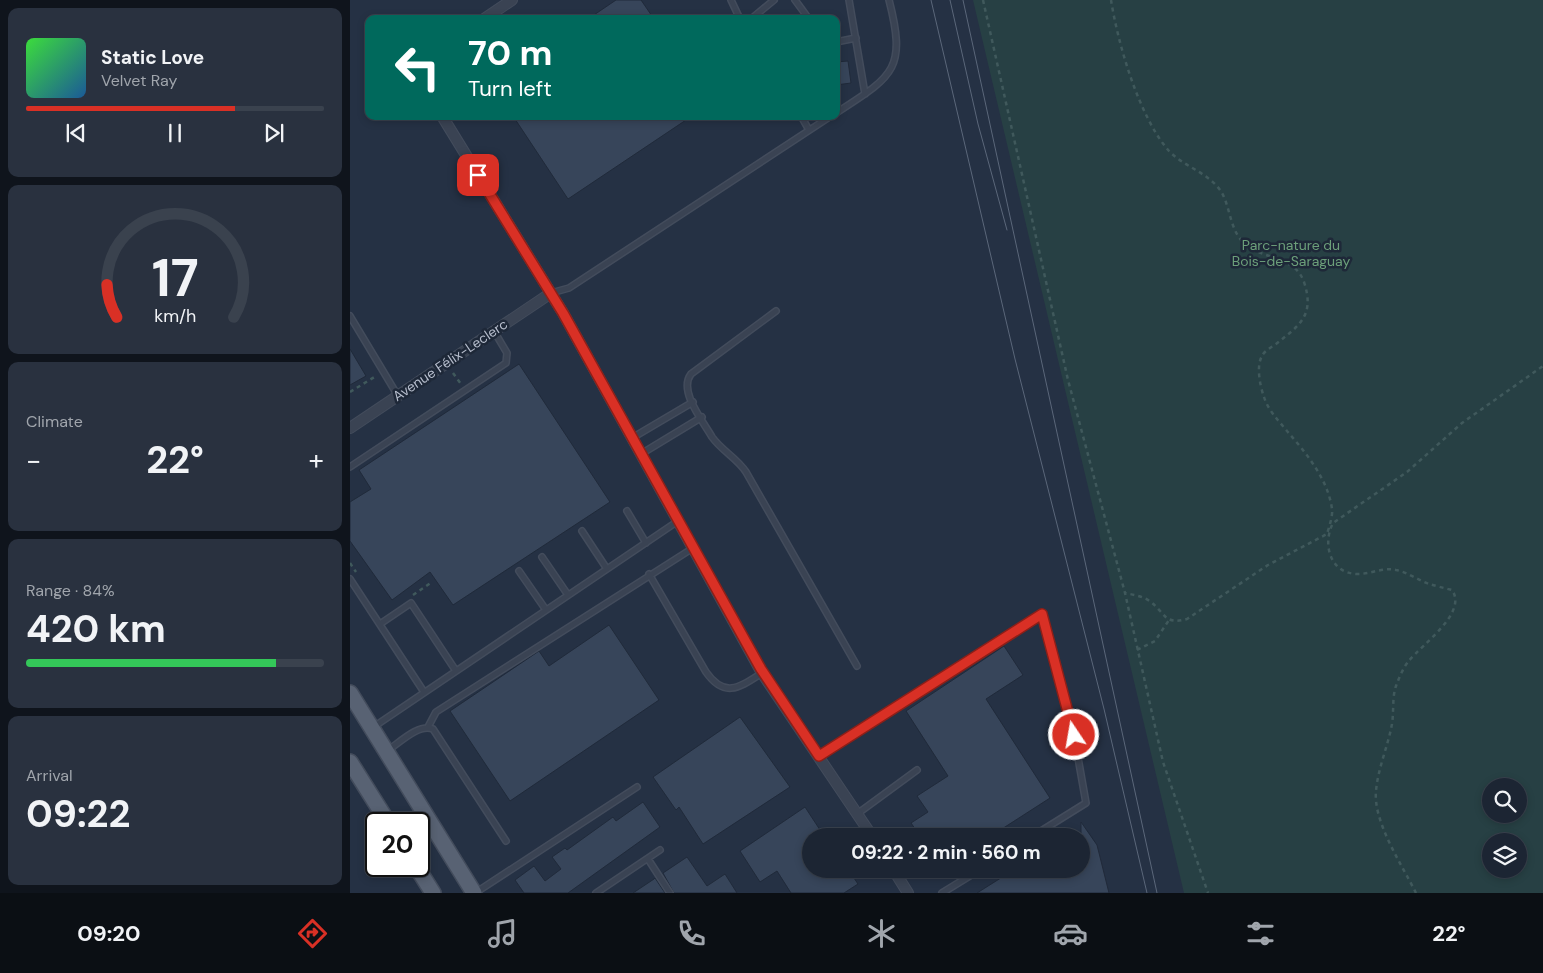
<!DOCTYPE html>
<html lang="en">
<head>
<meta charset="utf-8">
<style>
  body { margin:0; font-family:"DM Sans",sans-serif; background:#29313f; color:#f1f3f6; height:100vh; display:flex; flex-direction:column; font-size:19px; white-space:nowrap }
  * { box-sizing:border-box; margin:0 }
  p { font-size:16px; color:#a0a5ac }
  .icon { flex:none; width:28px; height:28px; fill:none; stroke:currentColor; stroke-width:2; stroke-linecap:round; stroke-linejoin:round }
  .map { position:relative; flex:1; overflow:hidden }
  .sheet { display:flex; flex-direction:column; gap:8px; padding:8px; background:#0f141c; width:350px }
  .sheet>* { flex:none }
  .banner { position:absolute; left:15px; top:15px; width:475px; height:105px; border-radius:10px; box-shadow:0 2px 8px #0003,0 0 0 1px #3a424e; background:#00695c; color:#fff; overflow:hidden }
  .buttons { position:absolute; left:1132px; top:778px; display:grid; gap:10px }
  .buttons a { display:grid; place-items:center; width:45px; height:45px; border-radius:50%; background:#1c2533; box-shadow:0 2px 8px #0003,0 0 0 1px #3a424e; font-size:25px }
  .speed { position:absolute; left:15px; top:812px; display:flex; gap:10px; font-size:25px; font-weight:700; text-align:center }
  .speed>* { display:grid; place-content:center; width:65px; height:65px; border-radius:50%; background:#1c2533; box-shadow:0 2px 8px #0003,0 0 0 1px #3a424e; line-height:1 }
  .speed .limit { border:2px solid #111; border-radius:8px; background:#fff; color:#111 }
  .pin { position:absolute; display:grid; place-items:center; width:42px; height:42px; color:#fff; margin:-21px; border-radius:10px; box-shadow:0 2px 8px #0006 }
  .me { position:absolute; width:55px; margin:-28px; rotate:348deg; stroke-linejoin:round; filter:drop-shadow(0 0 4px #0008) }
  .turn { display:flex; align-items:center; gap:18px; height:105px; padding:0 20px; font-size:22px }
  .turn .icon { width:65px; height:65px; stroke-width:2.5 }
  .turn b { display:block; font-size:35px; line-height:42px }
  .big { font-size:38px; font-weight:700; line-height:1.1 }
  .sheet .widget { flex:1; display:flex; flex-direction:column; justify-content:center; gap:8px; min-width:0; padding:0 18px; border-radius:10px; background:#29313f }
  .sheet .dial { align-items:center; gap:0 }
  .dial svg { height:130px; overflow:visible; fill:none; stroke:#3a424e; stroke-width:7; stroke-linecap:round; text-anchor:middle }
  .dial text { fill:#f1f3f6; stroke:none }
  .song { display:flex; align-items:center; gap:15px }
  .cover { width:60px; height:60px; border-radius:8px; background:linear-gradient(135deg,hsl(120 70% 55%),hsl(210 70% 35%)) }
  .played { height:5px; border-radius:2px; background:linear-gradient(90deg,#d93025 70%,#3a424e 70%) }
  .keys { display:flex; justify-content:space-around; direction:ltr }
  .heat { display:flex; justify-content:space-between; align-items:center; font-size:28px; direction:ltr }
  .charge { height:8px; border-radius:4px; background:linear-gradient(90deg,#34c759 84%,#3a424e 0) }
  .trip { position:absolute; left:452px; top:828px; width:288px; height:50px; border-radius:25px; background:#1c2533; box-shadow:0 2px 8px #0003,0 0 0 1px #3a424e; font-weight:700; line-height:50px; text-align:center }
  .menu { display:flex; height:80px; justify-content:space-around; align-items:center; background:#0b0f14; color:#a0a5ac }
  .menu .icon { width:35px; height:35px }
  .menu .on { color:#d93025 }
  .menu b { font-size:22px; color:#f1f3f6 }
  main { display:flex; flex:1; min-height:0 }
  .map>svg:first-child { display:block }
</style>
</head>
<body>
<main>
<section class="sheet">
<div class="widget">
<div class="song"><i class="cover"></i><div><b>Static Love</b><p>Velvet Ray</p></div></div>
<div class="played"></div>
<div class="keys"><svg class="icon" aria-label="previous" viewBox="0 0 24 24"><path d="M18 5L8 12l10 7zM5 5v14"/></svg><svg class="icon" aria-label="pause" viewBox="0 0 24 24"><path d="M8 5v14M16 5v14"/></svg><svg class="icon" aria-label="next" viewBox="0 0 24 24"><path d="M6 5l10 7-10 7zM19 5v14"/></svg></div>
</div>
<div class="widget dial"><svg viewBox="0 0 100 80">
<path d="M14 69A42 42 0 1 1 86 69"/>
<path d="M14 69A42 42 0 0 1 8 49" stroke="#d93025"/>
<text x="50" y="56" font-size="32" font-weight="700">17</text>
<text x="50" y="72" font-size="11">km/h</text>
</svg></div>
<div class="widget"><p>Climate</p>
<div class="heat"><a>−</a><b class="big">22°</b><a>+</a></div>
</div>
<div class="widget"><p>Range · 84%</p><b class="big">420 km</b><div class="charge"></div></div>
<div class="widget"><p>Arrival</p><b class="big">09:22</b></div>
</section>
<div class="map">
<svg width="1193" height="893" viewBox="0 0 1193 893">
  <rect width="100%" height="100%" fill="#253144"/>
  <!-- green -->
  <path fill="#274044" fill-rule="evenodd" d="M623,0H1193V893H834ZM1141,786H1169V814H1141ZM1141,841H1169V869H1141Z"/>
  <!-- building -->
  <path fill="#37455a" stroke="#202a3a" d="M266,0H291L304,19H238Z
    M498,61L501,83L486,85V62Z
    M163,116H342L218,199Z
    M0,349L16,376L0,385Z
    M169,364L260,502L103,605L80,572L42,600L0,541V502L21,489L9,470Z
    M259,625L309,700L160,801L100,711L189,651L199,666Z
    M654,646L673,675L636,699L700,798L641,836H570L561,823L578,812L567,796L598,776L556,711Z
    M390,717L440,787L353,844L329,807L326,810L303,777Z
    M293,802L310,827L218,893H174L165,880L184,866L195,881L211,869L202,857L215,848L217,850L263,817L266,821Z
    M455,807L474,836H461V869H498L508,884L494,893H441L427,871L410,882L390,851Z
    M731,822L747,845L759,893H627L665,869H731Z
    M337,857L357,886L375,874L387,893H324L313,873Z
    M305,878L315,893H283L304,879Z"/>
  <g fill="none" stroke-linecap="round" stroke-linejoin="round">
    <!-- service casing -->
    <g stroke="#434c5c" stroke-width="8">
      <path id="service" d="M381,0L390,19
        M445,0L459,19
        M499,0L515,94
        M401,19L424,0
        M486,42L506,38
        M486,113C543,76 557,70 539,0
        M451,116L459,130
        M201,293L219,288L481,116
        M426,311L341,374C328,391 353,421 362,437C372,451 387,458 396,472L507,666
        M0,316L48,396
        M282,438L343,402
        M291,454L352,417
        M0,467L156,363L157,353L144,331
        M277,511L296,543
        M232,531L257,569
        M192,557L218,595
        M169,571L196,610
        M299,574L356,672C375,699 390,687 412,673
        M0,579L74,692
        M30,624L61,603L106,671
        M78,727L86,712L343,548
        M22,728L328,521
        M37,751C49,743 69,723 83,729L156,841
        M469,756L692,614L721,718L736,803L683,836
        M507,814L567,770
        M298,859L320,893
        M125,893L287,787
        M246,893L310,850
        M592,893L631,869"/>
    </g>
    <!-- minor casing -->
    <g stroke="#434c5c" stroke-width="12">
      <path id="minor" d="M134,19L162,0
        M92,116L213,313L412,673L522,836
        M0,428L201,293
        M543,869L558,893"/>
    </g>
    <!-- primary casing -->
    <g stroke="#434c5c" stroke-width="18">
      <path id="primary" d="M0,693L124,893
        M0,762L39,824
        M66,866L83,893"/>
    </g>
    <!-- path -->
    <path stroke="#40595c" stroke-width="2.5" stroke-dasharray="4 4" stroke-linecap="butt" d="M633,0L718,380L775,593L813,762L858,893
      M761,0C768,44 789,117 819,151C834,167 860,173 872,193C881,210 880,231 895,244C914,260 945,256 954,282C965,315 950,325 926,344C922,347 914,351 912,356C906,366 910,386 914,397C918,410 928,420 937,431C956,453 978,479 982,509C983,516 979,527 977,534L918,565L837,619C814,625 816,614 801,602C793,596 784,595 775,593
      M103,373L111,384
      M0,392L26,376
      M0,563L6,572
      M63,595L82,582
      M787,650L805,641L819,620
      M1066,893C1052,865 1023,822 1026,791C1028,768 1038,746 1042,724C1044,711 1042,697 1046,686C1049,678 1053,668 1058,662C1072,644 1118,613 1102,590C1094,588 1086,586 1079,584C1068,580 1057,572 1046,570C1033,567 1021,574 1008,574C980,574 972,544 983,523L1057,472L1112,423L1193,366"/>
    <!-- service -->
    <use href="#service" stroke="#3a4353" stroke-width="5"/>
    <!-- minor -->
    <use href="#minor" stroke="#3a4353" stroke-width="10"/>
    <!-- primary -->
    <use href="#primary" stroke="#586273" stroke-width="15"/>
    <!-- tram -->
    <path stroke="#5b677a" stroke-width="1" d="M581,0L665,359L754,709L797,893
      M600,0L628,124L657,230
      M613,0L807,893"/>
  </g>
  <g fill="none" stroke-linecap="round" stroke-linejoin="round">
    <!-- route casing -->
    <g stroke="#8d1f18" stroke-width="12">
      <path id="route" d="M128,175L213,313L411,669L469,756L692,614L724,735"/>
    </g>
    <!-- route -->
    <use href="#route" stroke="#d93025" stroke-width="9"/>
  </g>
  <g text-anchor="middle" stroke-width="5" stroke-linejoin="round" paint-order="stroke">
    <!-- park labels -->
    <g font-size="14" fill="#6c9f7a" stroke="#1e2838">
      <text x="941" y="250">Parc-nature du<tspan x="941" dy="16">Bois-de-Saraguay</tspan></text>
    </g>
    <!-- street labels -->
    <g font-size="14" fill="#b7becd" stroke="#1e2838">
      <text transform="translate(100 360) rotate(-34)" y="5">Avenue Félix-Leclerc</text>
    </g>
  </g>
</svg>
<div class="buttons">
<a><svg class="icon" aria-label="search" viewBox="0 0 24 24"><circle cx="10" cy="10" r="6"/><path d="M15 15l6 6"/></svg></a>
<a><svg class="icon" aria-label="layers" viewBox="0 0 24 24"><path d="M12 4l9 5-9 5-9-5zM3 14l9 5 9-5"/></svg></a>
</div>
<div class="speed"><div class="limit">20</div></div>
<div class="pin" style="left:128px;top:175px;background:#d93025"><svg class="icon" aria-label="arrive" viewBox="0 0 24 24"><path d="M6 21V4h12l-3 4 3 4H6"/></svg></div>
<svg class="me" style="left:724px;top:735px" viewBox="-20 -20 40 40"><circle r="17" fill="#d93025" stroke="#fff" stroke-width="3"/><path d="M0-11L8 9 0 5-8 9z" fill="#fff"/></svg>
<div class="trip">09:22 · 2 min · 560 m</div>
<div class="banner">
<div class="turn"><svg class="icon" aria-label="left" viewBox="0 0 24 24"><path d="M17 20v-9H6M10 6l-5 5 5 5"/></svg><div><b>70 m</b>Turn left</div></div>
</div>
</div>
</main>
<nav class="menu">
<b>09:20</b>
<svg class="icon on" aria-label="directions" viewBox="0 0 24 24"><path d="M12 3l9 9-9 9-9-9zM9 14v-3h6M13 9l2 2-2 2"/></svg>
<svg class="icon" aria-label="music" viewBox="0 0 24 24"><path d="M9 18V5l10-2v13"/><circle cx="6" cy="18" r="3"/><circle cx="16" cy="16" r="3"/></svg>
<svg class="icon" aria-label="phone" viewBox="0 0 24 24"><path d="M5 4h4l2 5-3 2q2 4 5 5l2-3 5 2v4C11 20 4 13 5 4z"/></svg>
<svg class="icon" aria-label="climate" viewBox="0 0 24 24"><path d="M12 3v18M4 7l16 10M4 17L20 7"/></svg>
<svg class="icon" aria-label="car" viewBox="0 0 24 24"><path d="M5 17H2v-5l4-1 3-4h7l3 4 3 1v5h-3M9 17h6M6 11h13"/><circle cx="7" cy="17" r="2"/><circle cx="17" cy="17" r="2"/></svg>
<svg class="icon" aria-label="filters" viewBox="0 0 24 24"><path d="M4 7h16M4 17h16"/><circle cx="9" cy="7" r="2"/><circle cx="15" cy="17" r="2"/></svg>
<b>22°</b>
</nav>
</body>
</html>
